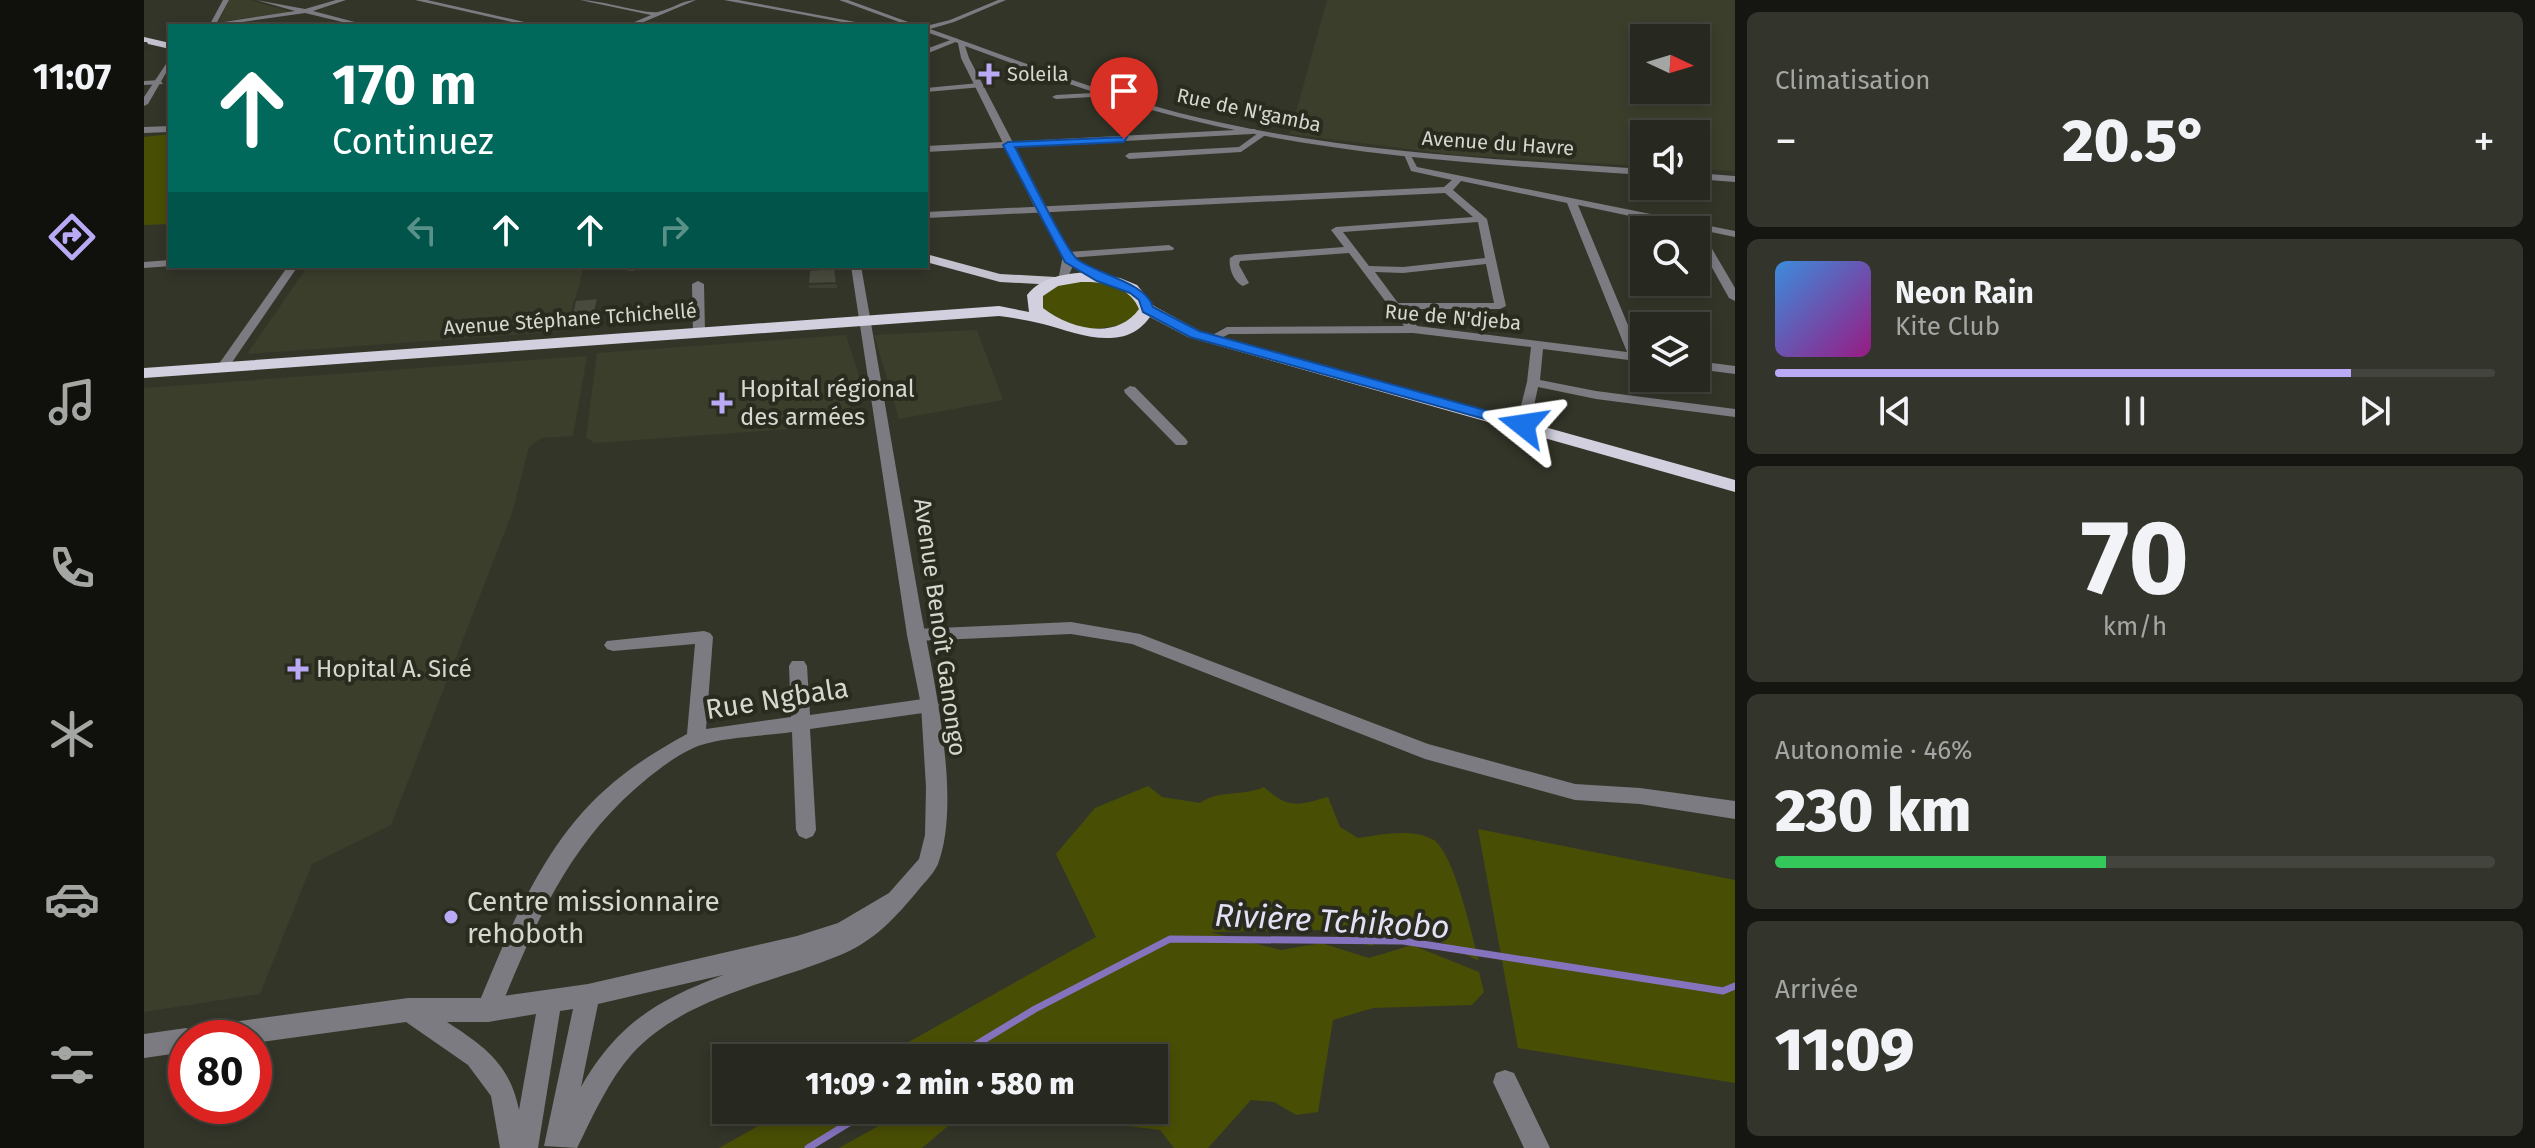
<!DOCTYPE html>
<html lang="fr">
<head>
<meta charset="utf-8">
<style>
  body { margin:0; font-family:"Fira Sans",sans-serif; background:#33342c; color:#f1f3f6; height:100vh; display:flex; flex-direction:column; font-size:30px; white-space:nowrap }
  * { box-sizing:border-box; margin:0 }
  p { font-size:26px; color:#a4a6a4 }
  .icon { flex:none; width:44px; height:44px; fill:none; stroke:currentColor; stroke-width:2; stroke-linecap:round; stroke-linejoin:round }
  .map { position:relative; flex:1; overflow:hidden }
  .sheet { display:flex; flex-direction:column; gap:12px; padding:12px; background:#151611; width:800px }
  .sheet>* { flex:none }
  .banner { position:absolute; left:24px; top:24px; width:760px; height:244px; border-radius:0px; box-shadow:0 4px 12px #0003,0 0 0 2px #43443d; background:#00695c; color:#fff; overflow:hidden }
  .needle { width:52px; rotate:94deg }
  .buttons { position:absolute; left:1486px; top:24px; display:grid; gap:16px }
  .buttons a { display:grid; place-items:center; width:80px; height:80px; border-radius:0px; background:#27281f; box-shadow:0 4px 12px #0003,0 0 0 2px #43443d; font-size:40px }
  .speed { position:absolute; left:24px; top:1020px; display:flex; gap:16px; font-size:40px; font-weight:700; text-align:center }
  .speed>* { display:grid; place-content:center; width:104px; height:104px; border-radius:50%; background:#27281f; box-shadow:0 4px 12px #0003,0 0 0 2px #43443d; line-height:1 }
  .speed .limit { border:12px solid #d22; background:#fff; color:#111 }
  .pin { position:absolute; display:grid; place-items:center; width:68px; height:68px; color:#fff; margin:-82px -34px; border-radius:50% 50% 50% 0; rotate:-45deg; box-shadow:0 0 8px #0007 }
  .pin .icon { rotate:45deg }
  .me { position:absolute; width:88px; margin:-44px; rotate:285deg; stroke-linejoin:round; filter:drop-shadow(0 0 6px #0008) }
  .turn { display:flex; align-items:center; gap:28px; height:168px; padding:0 32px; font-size:36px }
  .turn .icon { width:104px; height:104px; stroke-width:2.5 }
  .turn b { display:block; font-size:56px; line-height:68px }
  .lanes { display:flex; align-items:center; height:76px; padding:0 32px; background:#0003; justify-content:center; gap:40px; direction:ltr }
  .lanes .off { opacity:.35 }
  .big { font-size:60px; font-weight:800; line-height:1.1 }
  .sheet .card { flex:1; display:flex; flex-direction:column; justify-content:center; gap:12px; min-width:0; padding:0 28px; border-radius:12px; background:#33342c }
  .sheet .dial { align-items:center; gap:0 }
  .dial b { font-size:104px; line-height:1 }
  .song { display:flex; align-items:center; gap:24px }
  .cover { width:96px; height:96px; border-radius:12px; background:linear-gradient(135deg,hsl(210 70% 55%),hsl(310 70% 35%)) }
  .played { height:8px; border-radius:4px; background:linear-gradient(90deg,#baaaf6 80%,#43443d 80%) }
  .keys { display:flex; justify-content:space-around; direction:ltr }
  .heat { display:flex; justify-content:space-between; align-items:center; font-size:44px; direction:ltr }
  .charge { height:12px; border-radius:6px; background:linear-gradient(90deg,#34c759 46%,#43443d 0) }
  .trip { position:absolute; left:568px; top:1044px; width:456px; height:80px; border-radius:0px; background:#27281f; box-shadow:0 4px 12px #0003,0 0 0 2px #43443d; font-weight:800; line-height:80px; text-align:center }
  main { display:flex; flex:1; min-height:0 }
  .dock { display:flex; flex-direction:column; width:144px; justify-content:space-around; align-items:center; background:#10100c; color:#a4a6a4 }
  .dock .icon { width:56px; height:56px }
  .dock .selected { color:#baaaf6 }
  .dock b { font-size:36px; color:#f1f3f6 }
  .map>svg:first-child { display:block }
</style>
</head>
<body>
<main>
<nav class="dock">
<b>11:07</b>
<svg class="icon selected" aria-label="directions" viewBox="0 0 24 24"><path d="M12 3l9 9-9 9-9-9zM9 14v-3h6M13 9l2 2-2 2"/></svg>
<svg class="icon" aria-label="music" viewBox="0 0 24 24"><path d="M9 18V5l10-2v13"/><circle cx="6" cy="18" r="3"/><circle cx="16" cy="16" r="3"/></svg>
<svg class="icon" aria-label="phone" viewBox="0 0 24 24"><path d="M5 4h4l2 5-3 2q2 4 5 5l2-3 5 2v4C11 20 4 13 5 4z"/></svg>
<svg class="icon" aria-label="climate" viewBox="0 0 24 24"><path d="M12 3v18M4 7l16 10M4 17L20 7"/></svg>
<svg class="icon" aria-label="car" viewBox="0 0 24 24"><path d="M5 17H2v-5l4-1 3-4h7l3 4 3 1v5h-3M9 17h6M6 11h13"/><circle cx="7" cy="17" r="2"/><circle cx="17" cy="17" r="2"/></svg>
<svg class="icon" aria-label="filters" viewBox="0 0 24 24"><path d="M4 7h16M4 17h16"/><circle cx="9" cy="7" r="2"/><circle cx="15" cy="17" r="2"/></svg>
</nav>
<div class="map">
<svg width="1591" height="1148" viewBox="0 0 1591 1148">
  <rect width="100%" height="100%" fill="#343529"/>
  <!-- built -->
  <path fill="#3b3e2b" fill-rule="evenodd" d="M85,0H106L147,12L75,22Z
    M1183,0H1591V171L1552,169V134H1500V166L1312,155L1146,134ZM1500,38H1552V90H1500Z
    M164,266H440L423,331L103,354Z
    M833,330L859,400L755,419L730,335Z
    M702,335L719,388L699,418L659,428L451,443L442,438L453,353Z
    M443,356L429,436L397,438L385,447L368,513L247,825L168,864L116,994L0,1012V388Z"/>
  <!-- green -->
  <path fill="#494e05" d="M26,134V224L0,225V137Z
    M942,280L974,285L999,306L990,321C953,332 927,334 897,306C897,283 924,283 942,280Z
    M1004,786L1018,797L1056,803C1076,789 1098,797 1120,787C1145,810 1154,805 1184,797L1196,827L1214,838C1237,835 1266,828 1288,839C1310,850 1328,937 1335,961L1291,939L1258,932L1227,946L1185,930L1066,932L1137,950L1177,943L1225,958L1268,945L1335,972L1340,992L1328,1005L1229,1008L1189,1020L1174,1112L1152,1115L1130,1102L1107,1100L1064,1148H1030L1016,1130L976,1125L971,1110H1010V1058H736L952,937L912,854L951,808Z
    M1334,829L1591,880V1083L1374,1048Z
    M643,1110H731L702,1121L667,1148H575Z
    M763,1110H842L817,1115L778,1148H695Z"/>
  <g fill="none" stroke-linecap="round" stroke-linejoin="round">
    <!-- stream -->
    <path stroke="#8573be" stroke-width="7" d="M810,1058L891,1009L1026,939L1259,941L1579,991L1591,986
      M664,1148L726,1110"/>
    <!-- minor -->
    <path fill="#7c7b81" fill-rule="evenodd" d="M112,0L161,9L192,0H202L169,11L226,26H215L161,13L70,26L67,24L151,11Z
      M271,0H283L398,26H386Z
      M436,0C458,0 498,14 514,12C528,9 538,0 552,0L490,26H481L507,15Z
      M580,0H594L733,26H719Z
      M812,38L814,41L782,54V49Z
      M16,80L19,84L0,85V81Z
      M835,83L838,87L782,92V88Z
      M968,92L965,96L912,99L908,97L912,95Z
      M26,126V132L0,133V127Z
      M1111,129L1112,131L1108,134L782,152V146Z
      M1117,131L1121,134L1120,136L1097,152L985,159L981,156L985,153L1095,147Z
      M1259,152H1265L1273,167L1591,231V237L1557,230L1591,288V301L1585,298L1552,239V230L1434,205L1496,354H1500V362L1399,349L1396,380L1452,391L1591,409V417L1452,399L1394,387L1386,425L1379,429L1372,425L1383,382L1387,347L1269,333L1101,334H1085L1067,343L1061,339L1083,327L1260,326L1205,253L1096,261L1095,265L1105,283L1099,286C1090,283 1084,267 1086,258L1091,255L1200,247L1187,230L1192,227L1329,217L1301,193L782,218V212L1300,187L1308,180L1267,171ZM1317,181L1423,203L1483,352L1273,326L1260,309H1356L1362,306L1343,219L1309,190ZM1334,222L1341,258L1259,267L1225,266L1199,232ZM1342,264L1350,303H1254L1231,272L1259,273Z
      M1025,245L1030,248L1029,250L924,258L919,255L924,252Z
      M26,260L27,266L0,268V262Z
      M144,266H154L82,371H74L72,368Z
      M503,266C497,271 480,272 474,267Z
      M554,281L560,284L561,332L555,336L549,332L548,284Z
      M1552,361L1591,366V374L1552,369Z
      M986,386L991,387L1042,439L1044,442L1042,445H1032L981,393L980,390Z
      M927,622L996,634L1284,744L1431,784L1496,788L1591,801V819L1496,804L1431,800L1281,759L988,644L927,634L772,641L766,639L763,635L766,631L772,629Z
      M560,631L566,633L569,637L562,729L647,717L645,666L648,661H660L663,666L666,715L786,698L792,700L795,705L792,710L786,712L666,729L672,830L669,836L662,839L655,836L652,830L648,732C621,736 581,737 557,745C539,751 519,766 505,777C422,844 392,924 352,1018L344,1022L336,1018L332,1010C364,933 398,845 462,789C486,767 514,750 543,734L551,644L469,651L463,649L460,645L463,641Z
      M1361,1070L1370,1073L1406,1148H1380L1349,1082L1352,1073Z"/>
    <!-- tertiary -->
    <path fill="#7c7b81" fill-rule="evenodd" d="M79,0H85L71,26H65Z
      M695,0H704L775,26H766Z
      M854,0H862L810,22L786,29C875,60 963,96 1056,118C1201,152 1351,159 1500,169V175C1352,165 1204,157 1059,123C977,105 900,75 821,46L825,58L929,258L962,278L953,280L929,266L922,281H914L919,255L891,208L817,58L814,43L782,32V26L806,20Z
      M26,58V66L4,104L0,106V97Z
      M1552,173L1591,176V182L1552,179Z
      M707,266H717C736,374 754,481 773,589C785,662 820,795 794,864C790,873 782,881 776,888C752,917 730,942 694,956C626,984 540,997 488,1054C464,1081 449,1116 433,1148L400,1146L429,1009L416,1011L394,1148H356L347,1096L324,1065L262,1022L110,1043V1038H42V1052L0,1058V1034L42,1028L50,1031L59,1026L264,998H344L444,984L653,936L694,923L745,893L775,859L781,835L782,787L777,705L763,635ZM579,975C512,1001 474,1023 437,1087L454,1004ZM392,1014L375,1110C366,1064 340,1046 303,1022H344Z"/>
    <!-- primary -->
    <path fill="#c4c2ce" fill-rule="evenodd" d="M0,37L26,43V49L0,43Z
      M782,254L856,274L912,277L919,281L912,285L856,282L782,262Z"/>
    <!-- trunk -->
    <path fill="#d2d0de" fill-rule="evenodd" d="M944,272L976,278L993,285L1010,306L1056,331L1591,480V492L1044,337L1006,317C980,354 933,333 899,324C885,320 870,318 855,316L0,378V368L855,306L885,312L883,295C898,276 921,274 944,272ZM937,282C959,281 986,286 995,309C972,341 926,329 899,308V296L914,286Z"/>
  </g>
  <!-- wall -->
  <path fill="#3e4034" d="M691,268L693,288H665L664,284Z
    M455,303L450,328L427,330L426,325Z"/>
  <!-- shaded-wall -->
  <path fill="#32342b" d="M0,42H3L7,50L0,51Z
    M454,298L455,303L450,328L449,323Z"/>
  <!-- building -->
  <path fill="#484a3d" stroke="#32342b" stroke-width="2" d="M691,268L693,283L664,284L665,270Z
    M454,298L449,323L426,325L431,300Z"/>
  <!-- route -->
  <path fill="#1a73e8" stroke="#114b97" stroke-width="2" d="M983,137L980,142L871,147C881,166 922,252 934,260C956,275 1002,283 1009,307L1055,331L1384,422V428H1373L1046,337L999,312L995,300L986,293L953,281L921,262L859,145L864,142Z"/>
  <!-- markers -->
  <g fill="#baaaf6" stroke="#2a2b1f" stroke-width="3">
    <path d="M841 62h8v8h8v8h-8v8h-8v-8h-8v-8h8z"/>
    <path d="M574 391h8v8h8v8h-8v8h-8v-8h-8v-8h8z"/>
    <path d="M150 657h8v8h8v8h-8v8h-8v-8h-8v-8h8z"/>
    <circle cx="307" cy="917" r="8"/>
  </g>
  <g text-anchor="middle" stroke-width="8" stroke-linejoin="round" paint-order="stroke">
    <!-- far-poi labels -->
    <g font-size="20" fill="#d6d7cf" stroke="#2a2b1f" text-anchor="start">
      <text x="863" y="81">Soleila</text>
    </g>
    <!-- far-street labels -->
    <g font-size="20" fill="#d6d7cf" stroke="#2a2b1f">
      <text transform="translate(1105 110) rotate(12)" y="7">Rue de N'gamba</text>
      <text transform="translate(1354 143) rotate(4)" y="7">Avenue du Havre</text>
      <text transform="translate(1309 317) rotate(5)" y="7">Rue de N'djeba</text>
      <text transform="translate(426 319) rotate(-4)" y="7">Avenue Stéphane Tchichellé</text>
    </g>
    <!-- poi labels -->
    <g font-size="24" fill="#d6d7cf" stroke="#2a2b1f" text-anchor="start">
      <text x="596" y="397">Hopital régional<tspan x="596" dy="28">des armées</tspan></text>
      <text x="172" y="677">Hopital A. Sicé</text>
    </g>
    <!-- street labels -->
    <g font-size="24" fill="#d6d7cf" stroke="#2a2b1f">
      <text transform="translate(796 627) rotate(82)" y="8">Avenue Benoît Ganongo</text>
    </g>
    <!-- near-street labels -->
    <g font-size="28" fill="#d6d7cf" stroke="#2a2b1f">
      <text transform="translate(633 698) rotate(-9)" y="10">Rue Ngbala</text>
    </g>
    <!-- near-poi labels -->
    <g font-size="28" fill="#d6d7cf" stroke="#2a2b1f" text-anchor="start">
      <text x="323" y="911">Centre missionnaire<tspan x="323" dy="32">rehoboth</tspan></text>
    </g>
    <!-- near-water labels -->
    <g font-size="32" font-style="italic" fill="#e4e0f6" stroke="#2a2b1f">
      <text transform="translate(1188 921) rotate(3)" y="11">Rivière Tchikobo</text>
    </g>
  </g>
</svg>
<div class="buttons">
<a><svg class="needle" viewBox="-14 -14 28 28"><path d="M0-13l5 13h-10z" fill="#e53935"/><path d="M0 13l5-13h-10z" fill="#a4a6a4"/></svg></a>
<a><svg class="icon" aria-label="sound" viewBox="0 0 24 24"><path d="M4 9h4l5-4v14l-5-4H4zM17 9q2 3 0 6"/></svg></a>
<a><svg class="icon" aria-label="search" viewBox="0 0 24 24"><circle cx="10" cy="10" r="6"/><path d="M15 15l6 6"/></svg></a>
<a><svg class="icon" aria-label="layers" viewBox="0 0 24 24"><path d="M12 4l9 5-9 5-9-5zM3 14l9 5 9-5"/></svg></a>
</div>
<div class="speed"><div class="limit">80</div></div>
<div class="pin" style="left:980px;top:139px;background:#d93025"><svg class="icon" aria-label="arrive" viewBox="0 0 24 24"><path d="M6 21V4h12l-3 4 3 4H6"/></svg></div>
<svg class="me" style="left:1379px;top:425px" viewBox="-20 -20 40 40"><path d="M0-17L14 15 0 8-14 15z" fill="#1a73e8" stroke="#fff" stroke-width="4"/></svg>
<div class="trip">11:09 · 2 min · 580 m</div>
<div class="banner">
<div class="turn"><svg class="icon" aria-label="ahead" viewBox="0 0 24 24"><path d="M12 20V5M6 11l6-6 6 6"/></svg><div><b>170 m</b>Continuez</div></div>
<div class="lanes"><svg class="icon off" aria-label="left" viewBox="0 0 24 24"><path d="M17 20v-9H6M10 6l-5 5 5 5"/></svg><svg class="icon" aria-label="ahead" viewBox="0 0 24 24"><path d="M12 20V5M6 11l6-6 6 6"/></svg><svg class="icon" aria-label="ahead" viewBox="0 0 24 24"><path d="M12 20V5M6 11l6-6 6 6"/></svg><svg class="icon off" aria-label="right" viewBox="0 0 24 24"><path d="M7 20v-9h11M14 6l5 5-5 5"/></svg></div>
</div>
</div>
<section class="sheet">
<div class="card"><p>Climatisation</p>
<div class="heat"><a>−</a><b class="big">20.5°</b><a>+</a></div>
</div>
<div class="card">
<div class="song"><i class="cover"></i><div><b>Neon Rain</b><p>Kite Club</p></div></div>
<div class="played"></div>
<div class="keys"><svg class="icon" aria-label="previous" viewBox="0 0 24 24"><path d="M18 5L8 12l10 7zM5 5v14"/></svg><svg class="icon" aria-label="pause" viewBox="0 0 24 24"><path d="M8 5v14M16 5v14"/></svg><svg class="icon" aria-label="next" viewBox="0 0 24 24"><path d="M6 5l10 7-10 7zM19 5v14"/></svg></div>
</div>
<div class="card dial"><b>70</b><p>km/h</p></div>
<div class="card"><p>Autonomie · 46%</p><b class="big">230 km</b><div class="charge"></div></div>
<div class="card"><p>Arrivée</p><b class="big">11:09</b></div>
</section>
</main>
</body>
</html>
